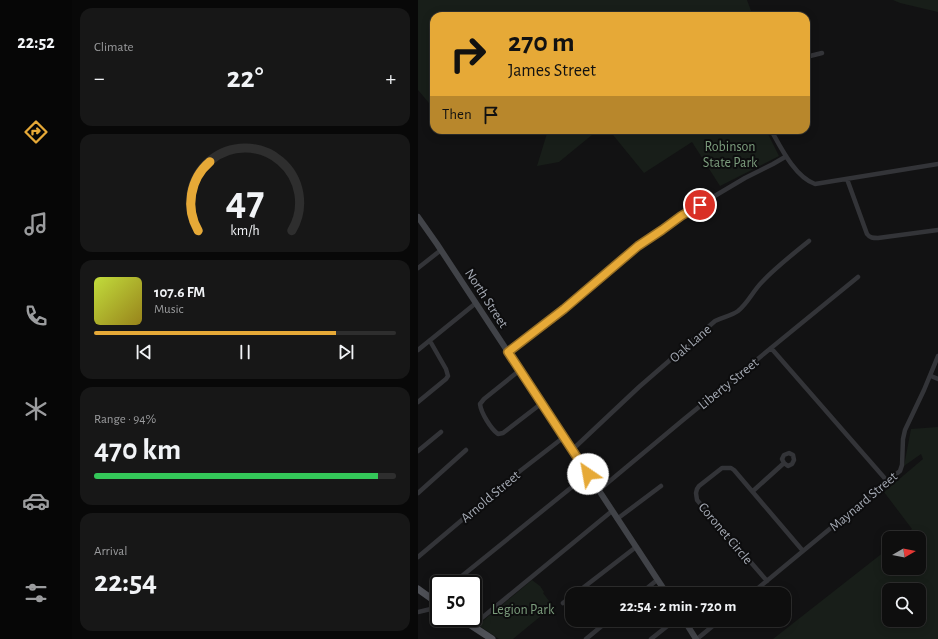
<!DOCTYPE html>
<html lang="en">
<head>
<meta charset="utf-8">
<style>
  body { margin:0; font-family:"Alegreya Sans",sans-serif; background:#171717; color:#f1f3f6; height:100vh; display:flex; flex-direction:column; font-size:15px; white-space:nowrap }
  * { box-sizing:border-box; margin:0 }
  p { font-size:13px; color:#9b9c9e }
  .icon { flex:none; width:22px; height:22px; fill:none; stroke:currentColor; stroke-width:2; stroke-linecap:round; stroke-linejoin:round }
  .map { position:relative; flex:1; overflow:hidden }
  .details { display:flex; flex-direction:column; gap:8px; padding:8px; background:#080808; width:346px }
  .details>* { flex:none }
  .hud { position:absolute; left:12px; top:12px; width:380px; height:122px; border-radius:12px; box-shadow:0 2px 10px #0003,0 0 0 1px #2e2e2e; background:#e6a937; color:#111; overflow:hidden }
  .needle { width:26px; rotate:81deg }
  .controls { position:absolute; left:464px; top:531px; display:grid; gap:8px }
  .controls a { display:grid; place-items:center; width:44px; height:44px; border-radius:8px; background:#0e0e0e; box-shadow:0 2px 10px #0003,0 0 0 1px #2e2e2e; font-size:20px }
  .speed { position:absolute; left:12px; top:575px; display:flex; gap:8px; font-size:20px; font-weight:700; text-align:center }
  .speed>* { display:grid; place-content:center; width:52px; height:52px; border-radius:50%; background:#0e0e0e; box-shadow:0 2px 10px #0003,0 0 0 1px #2e2e2e; line-height:1 }
  .speed .limit { border:2px solid #111; border-radius:6px; background:#fff; color:#111 }
  .pin { position:absolute; display:grid; place-items:center; width:34px; height:34px; color:#fff; margin:-17px; border:2px solid #fff; border-radius:50%; box-shadow:0 1px 4px #0007 }
  .me { position:absolute; width:44px; margin:-22px; rotate:327deg; stroke-linejoin:round; filter:drop-shadow(0 0 3px #0008) }
  .turn { display:flex; align-items:center; gap:14px; height:84px; padding:0 12px; font-size:18px }
  .turn .icon { width:52px; height:52px; stroke-width:2.5 }
  .turn b { display:block; font-size:28px; line-height:34px }
  .then { display:flex; align-items:center; height:38px; padding:0 12px; background:#0003; gap:8px; font-size:15px }
  .big { font-size:30px; font-weight:600; line-height:1.1 }
  .details .card { flex:1; display:flex; flex-direction:column; justify-content:center; gap:6px; min-width:0; padding:0 14px; border-radius:12px; background:#171717 }
  .details .dial { align-items:center; gap:0 }
  .dial svg { height:104px; overflow:visible; fill:none; stroke:#2e2e2e; stroke-width:7; stroke-linecap:round; text-anchor:middle }
  .dial text { fill:#f1f3f6; stroke:none }
  .song { display:flex; align-items:center; gap:12px }
  .cover { width:48px; height:48px; border-radius:6px; background:linear-gradient(135deg,hsl(70 70% 55%),hsl(50 70% 35%)) }
  .played { height:4px; border-radius:2px; background:linear-gradient(90deg,#e6a937 80%,#2e2e2e 80%) }
  .keys { display:flex; justify-content:space-around; direction:ltr }
  .heat { display:flex; justify-content:space-between; align-items:center; font-size:22px; direction:ltr }
  .charge { height:6px; border-radius:3px; background:linear-gradient(90deg,#34c759 94%,#2e2e2e 0) }
  .trip { position:absolute; left:147px; top:587px; width:226px; height:40px; border-radius:12px; background:#0e0e0e; box-shadow:0 2px 10px #0003,0 0 0 1px #2e2e2e; font-weight:600; line-height:40px; text-align:center }
  main { display:flex; flex:1; min-height:0 }
  .tabs { display:flex; flex-direction:column; width:72px; justify-content:space-around; align-items:center; background:#060606; color:#9b9c9e }
  .tabs .icon { width:28px; height:28px }
  .tabs .active { color:#e6a937 }
  .tabs b { font-size:18px; color:#f1f3f6 }
  .map>svg:first-child { display:block }
</style>
</head>
<body>
<main>
<nav class="tabs">
<b>22:52</b>
<svg class="icon active" aria-label="directions" viewBox="0 0 24 24"><path d="M12 3l9 9-9 9-9-9zM9 14v-3h6M13 9l2 2-2 2"/></svg>
<svg class="icon" aria-label="music" viewBox="0 0 24 24"><path d="M9 18V5l10-2v13"/><circle cx="6" cy="18" r="3"/><circle cx="16" cy="16" r="3"/></svg>
<svg class="icon" aria-label="phone" viewBox="0 0 24 24"><path d="M5 4h4l2 5-3 2q2 4 5 5l2-3 5 2v4C11 20 4 13 5 4z"/></svg>
<svg class="icon" aria-label="climate" viewBox="0 0 24 24"><path d="M12 3v18M4 7l16 10M4 17L20 7"/></svg>
<svg class="icon" aria-label="car" viewBox="0 0 24 24"><path d="M5 17H2v-5l4-1 3-4h7l3 4 3 1v5h-3M9 17h6M6 11h13"/><circle cx="7" cy="17" r="2"/><circle cx="17" cy="17" r="2"/></svg>
<svg class="icon" aria-label="filters" viewBox="0 0 24 24"><path d="M4 7h16M4 17h16"/><circle cx="9" cy="7" r="2"/><circle cx="15" cy="17" r="2"/></svg>
</nav>
<section class="details">
<div class="card"><p>Climate</p>
<div class="heat"><a>−</a><b class="big">22°</b><a>+</a></div>
</div>
<div class="card dial"><svg viewBox="0 0 100 80">
<path d="M14 69A42 42 0 1 1 86 69"/>
<path d="M14 69A42 42 0 0 1 23 16" stroke="#e6a937"/>
<text x="50" y="56" font-size="32" font-weight="700">47</text>
<text x="50" y="72" font-size="11">km/h</text>
</svg></div>
<div class="card">
<div class="song"><i class="cover"></i><div><b>107.6 FM</b><p>Music</p></div></div>
<div class="played"></div>
<div class="keys"><svg class="icon" aria-label="previous" viewBox="0 0 24 24"><path d="M18 5L8 12l10 7zM5 5v14"/></svg><svg class="icon" aria-label="pause" viewBox="0 0 24 24"><path d="M8 5v14M16 5v14"/></svg><svg class="icon" aria-label="next" viewBox="0 0 24 24"><path d="M6 5l10 7-10 7zM19 5v14"/></svg></div>
</div>
<div class="card"><p>Range · 94%</p><b class="big">470 km</b><div class="charge"></div></div>
<div class="card"><p>Arrival</p><b class="big">22:54</b></div>
</section>
<div class="map">
<svg width="520" height="639" viewBox="0 0 520 639">
  <rect width="100%" height="100%" fill="#121213"/>
  <!-- green -->
  <path fill="#181e19" fill-rule="evenodd" d="M0,0H329L335,16H16V109L0,90Z
    M475,0H520V12L482,3Z
    M130,130H180L141,162L119,166Z
    M191,130H348L361,156L302,186L274,142L226,173Z
    M520,427V639H355L471,548V568H501V538H483L494,529L466,492L505,459L503,454L486,466L493,429ZM471,590H501V620H471Z
    M114,580L122,586L126,592L125,593L135,606L95,639H81L60,625Z"/>
  <g fill="none" stroke-linecap="round" stroke-linejoin="round">
    <!-- street -->
    <path stroke="#333438" stroke-width="4.5" d="M388,57L404,53
      M353,130C363,148 377,177 397,184L520,164
      M429,179L449,234C452,238 455,238 460,238L520,230
      M0,268L23,250
      M353,348L470,482
      M0,350L58,303
      M90,352L153,303L214,251L245,230L263,216L327,178L355,164L367,157
      M102,370L66,399L62,404C63,413 73,429 80,434L85,433L124,403
      M513,376L520,379
      M0,402L28,379L30,376L28,369L12,341
      M154,450L221,387L297,321C305,317 313,316 320,311C330,303 335,291 344,282C358,267 375,254 391,241
      M0,451L23,432
      M181,490L265,420L440,277
      M335,491L366,463L370,466L374,464L376,460L375,455L371,453L366,455L364,459L366,463
      M0,493L48,450
      M199,519L243,486
      M0,557L102,471L146,437
      M349,581L279,500L278,493L279,489L281,486L304,468H313L316,470L385,551
      M34,584L170,474
      M157,594L218,547
      M222,594L239,580
      M333,594L477,475L482,471L484,465L485,439L487,430L506,390L520,356
      M15,600L21,595
      M145,603L154,596
      M0,612L21,607
      M54,626L194,511
      M168,639L191,620
      M233,639L257,620
      M279,639L302,620"/>
    <!-- secondary -->
    <path stroke="#414348" stroke-width="6" d="M0,217L19,244L249,594
      M266,620L278,639"/>
    <!-- primary -->
    <path stroke="#4f5157" stroke-width="7" d="M0,589L21,604
      M42,618L74,639"/>
  </g>
  <g fill="none" stroke-linecap="round" stroke-linejoin="round">
    <!-- route casing -->
    <g stroke="#966e24" stroke-width="10">
      <path id="route" d="M170,474L90,352L146,309L220,246L244,230L263,216L282,205"/>
    </g>
    <!-- route -->
    <use href="#route" stroke="#e6a937" stroke-width="7"/>
  </g>
  <g text-anchor="middle" stroke-width="4" stroke-linejoin="round" paint-order="stroke">
    <!-- park labels -->
    <g font-size="14" fill="#7c9d7d" stroke="#0d0d0e">
      <text x="312" y="151">Robinson<tspan x="312" dy="16">State Park</tspan></text>
      <text x="105" y="614">Legion Park</text>
    </g>
    <!-- street labels -->
    <g font-size="14" fill="#a4a9b3" stroke="#0d0d0e">
      <text transform="translate(69 298) rotate(57)" y="5">North Street</text>
      <text transform="translate(272 343) rotate(-41)" y="5">Oak Lane</text>
      <text transform="translate(310 383) rotate(-39)" y="5">Liberty Street</text>
      <text transform="translate(72 496) rotate(-40)" y="5">Arnold Street</text>
      <text transform="translate(445 501) rotate(-40)" y="5">Maynard Street</text>
      <text transform="translate(308 533) rotate(50)" y="5">Coronet Circle</text>
    </g>
  </g>
</svg>
<div class="controls">
<a><svg class="needle" viewBox="-14 -14 28 28"><path d="M0-13l5 13h-10z" fill="#e53935"/><path d="M0 13l5-13h-10z" fill="#9b9c9e"/></svg></a>
<a><svg class="icon" aria-label="search" viewBox="0 0 24 24"><circle cx="10" cy="10" r="6"/><path d="M15 15l6 6"/></svg></a>
</div>
<div class="speed"><div class="limit">50</div></div>
<div class="pin" style="left:282px;top:205px;background:#d93025"><svg class="icon" aria-label="arrive" viewBox="0 0 24 24"><path d="M6 21V4h12l-3 4 3 4H6"/></svg></div>
<svg class="me" style="left:170px;top:474px" viewBox="-20 -20 40 40"><circle r="19" fill="#fff"/><path d="M0-13L10 11 0 6-10 11z" fill="#e6a937"/></svg>
<div class="trip">22:54 · 2 min · 720 m</div>
<div class="hud">
<div class="turn"><svg class="icon" aria-label="right" viewBox="0 0 24 24"><path d="M7 20v-9h11M14 6l5 5-5 5"/></svg><div><b>270 m</b>James Street</div></div>
<div class="then">Then<svg class="icon" aria-label="arrive" viewBox="0 0 24 24"><path d="M6 21V4h12l-3 4 3 4H6"/></svg></div>
</div>
</div>
</main>
</body>
</html>
